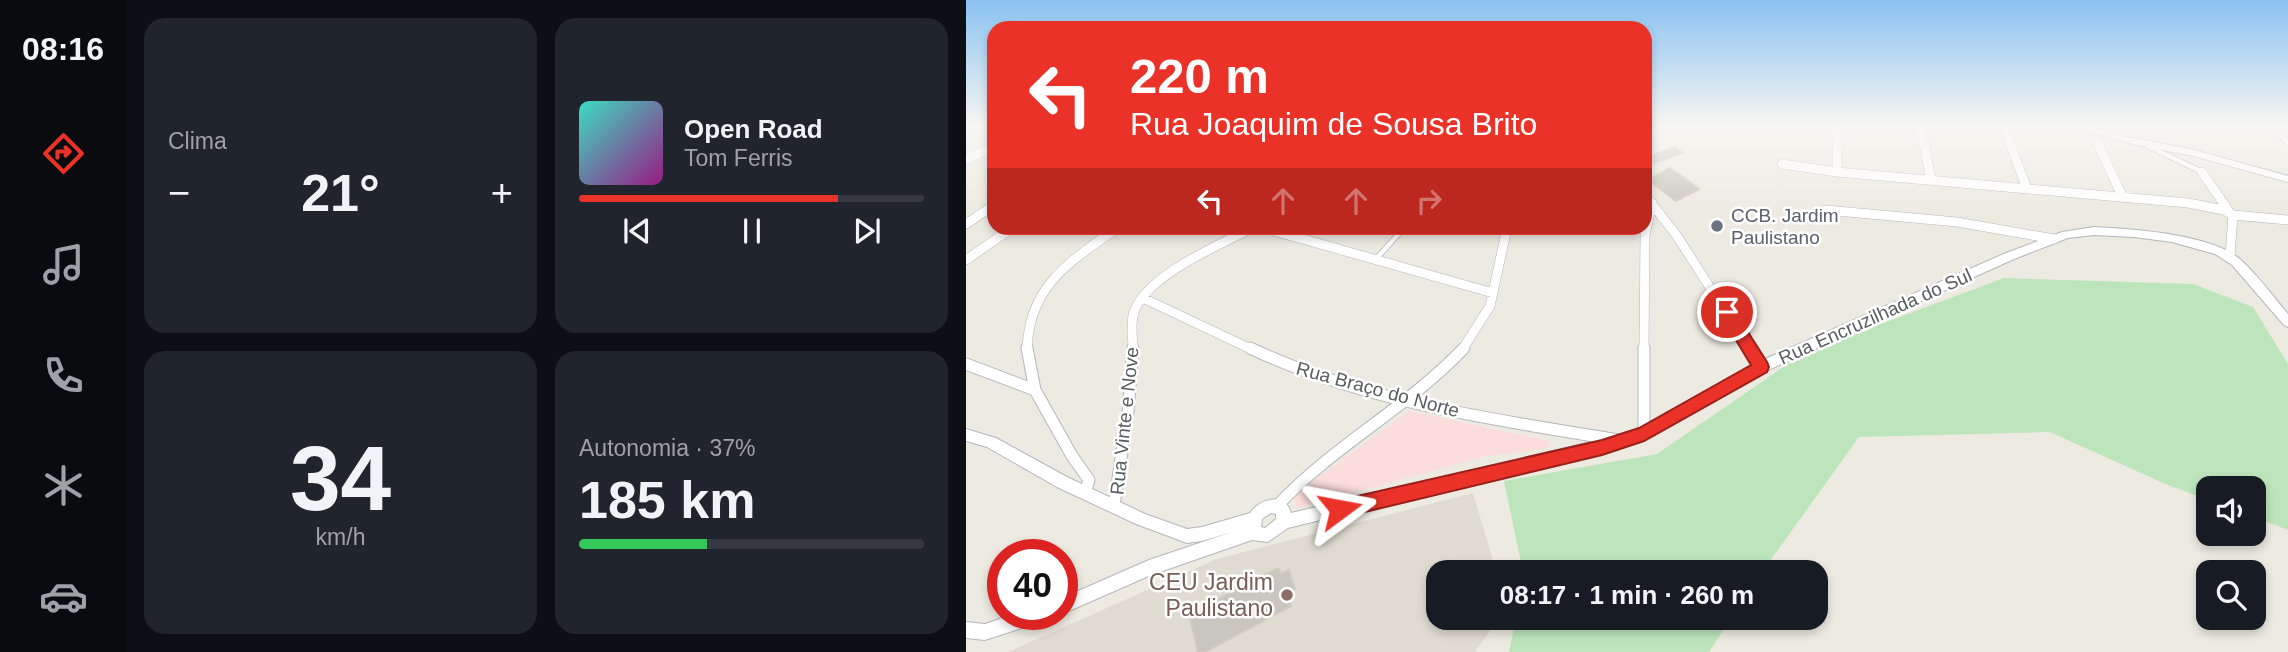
<!DOCTYPE html>
<html lang="pt">
<head>
<meta charset="utf-8">
<style>
  body { margin:0; font-family:Helvetica,sans-serif; background:#20242c; color:#f1f3f6; height:100vh; display:flex; flex-direction:column; font-size:26px; white-space:nowrap }
  * { box-sizing:border-box; margin:0 }
  p { font-size:23px; color:#9ea1a6 }
  .icon { flex:none; width:38px; height:38px; fill:none; stroke:currentColor; stroke-width:2; stroke-linecap:round; stroke-linejoin:round }
  .map { position:relative; flex:1; overflow:hidden }
  .side { display:flex; flex-direction:column; gap:18px; padding:18px; background:#0d0f14; width:840px }
  .side>* { flex:none }
  .top-card { position:absolute; left:21px; top:21px; width:665px; height:214px; border-radius:21px; box-shadow:0 4px 10px #0003; background:#eb3229; color:#fff; overflow:hidden }
  .controls { position:absolute; left:1230px; top:476px; display:grid; gap:14px }
  .controls a { display:grid; place-items:center; width:70px; height:70px; border-radius:14px; background:#171b24; box-shadow:0 4px 10px #0003; font-size:35px }
  .speed { position:absolute; left:21px; top:539px; display:flex; gap:14px; font-size:35px; font-weight:700; text-align:center }
  .speed>* { display:grid; place-content:center; width:91px; height:91px; border-radius:50%; background:#171b24; box-shadow:0 4px 10px #0003; line-height:1 }
  .speed .limit { border:10px solid #d22; background:#fff; color:#111 }
  .pin { position:absolute; display:grid; place-items:center; width:60px; height:60px; color:#fff; margin:-30px; border:4px solid #fff; border-radius:50%; box-shadow:0 2px 7px #0007 }
  .me { position:absolute; width:77px; margin:-38px; rotate:77deg; stroke-linejoin:round; filter:drop-shadow(0 0 5px #0008) }
  .turn { display:flex; align-items:center; gap:24px; height:147px; padding:0 28px; font-size:32px }
  .turn .icon { width:91px; height:91px; stroke-width:2.5 }
  .turn b { display:block; font-size:49px; line-height:60px }
  .lanes { display:flex; align-items:center; height:66px; padding:0 28px; background:#0003; justify-content:center; gap:35px; direction:ltr }
  .lanes .off { opacity:.35 }
  .big { font-size:52px; font-weight:600; line-height:1.1 }
  .side .widget { flex:1; display:flex; flex-direction:column; justify-content:center; gap:10px; min-width:0; padding:0 24px; border-radius:21px; background:#20242c }
  .side .dial { align-items:center; gap:0 }
  .dial b { font-size:91px; line-height:1 }
  .song { display:flex; align-items:center; gap:21px }
  .cover { width:84px; height:84px; border-radius:10px; background:linear-gradient(135deg,hsl(170 70% 55%),hsl(310 70% 35%)) }
  .played { height:7px; border-radius:4px; background:linear-gradient(90deg,#eb3229 75%,#363941 75%) }
  .keys { display:flex; justify-content:space-around; direction:ltr }
  .heat { display:flex; justify-content:space-between; align-items:center; font-size:38px; direction:ltr }
  .charge { height:10px; border-radius:5px; background:linear-gradient(90deg,#34c759 37%,#363941 0) }
  .side .tiles { flex:1; display:grid; gap:18px; grid-template-columns:repeat(2,1fr) }
  .trip { position:absolute; left:460px; top:560px; width:402px; height:70px; border-radius:21px; background:#171b24; box-shadow:0 4px 10px #0003; font-weight:600; line-height:70px; text-align:center }
  main { display:flex; flex:1; min-height:0 }
  .tab-bar { display:flex; flex-direction:column; width:126px; justify-content:space-around; align-items:center; background:#090b0e; color:#9ea1a6 }
  .tab-bar .icon { width:49px; height:49px }
  .tab-bar .selected { color:#eb3229 }
  .tab-bar b { font-size:32px; color:#f1f3f6 }
  .map>svg:first-child { display:block }
</style>
</head>
<body>
<main>
<nav class="tab-bar">
<b>08:16</b>
<svg class="icon selected" aria-label="directions" viewBox="0 0 24 24"><path d="M12 3l9 9-9 9-9-9zM9 14v-3h6M13 9l2 2-2 2"/></svg>
<svg class="icon" aria-label="music" viewBox="0 0 24 24"><path d="M9 18V5l10-2v13"/><circle cx="6" cy="18" r="3"/><circle cx="16" cy="16" r="3"/></svg>
<svg class="icon" aria-label="phone" viewBox="0 0 24 24"><path d="M5 4h4l2 5-3 2q2 4 5 5l2-3 5 2v4C11 20 4 13 5 4z"/></svg>
<svg class="icon" aria-label="climate" viewBox="0 0 24 24"><path d="M12 3v18M4 7l16 10M4 17L20 7"/></svg>
<svg class="icon" aria-label="car" viewBox="0 0 24 24"><path d="M5 17H2v-5l4-1 3-4h7l3 4 3 1v5h-3M9 17h6M6 11h13"/><circle cx="7" cy="17" r="2"/><circle cx="17" cy="17" r="2"/></svg>
</nav>
<section class="side">
<div class="tiles">
<div class="widget"><p>Clima</p>
<div class="heat"><a>−</a><b class="big">21°</b><a>+</a></div>
</div>
<div class="widget">
<div class="song"><i class="cover"></i><div><b>Open Road</b><p>Tom Ferris</p></div></div>
<div class="played"></div>
<div class="keys"><svg class="icon" aria-label="previous" viewBox="0 0 24 24"><path d="M18 5L8 12l10 7zM5 5v14"/></svg><svg class="icon" aria-label="pause" viewBox="0 0 24 24"><path d="M8 5v14M16 5v14"/></svg><svg class="icon" aria-label="next" viewBox="0 0 24 24"><path d="M6 5l10 7-10 7zM19 5v14"/></svg></div>
</div>
<div class="widget dial"><b>34</b><p>km/h</p></div>
<div class="widget"><p>Autonomia · 37%</p><b class="big">185 km</b><div class="charge"></div></div>
</div>
</section>
<div class="map">
<svg width="1322" height="652" viewBox="0 0 1322 652">
  <rect width="100%" height="100%" fill="#edeae1"/>
  <!-- education -->
  <path fill="#dfdbd1" d="M507,493L526,557V572H472V618H525V629L509,652H42L251,559Z"/>
  <!-- medical -->
  <path fill="#fbdddb" d="M443,411L584,441L582,448L516,457L332,508L327,500L334,491Z"/>
  <!-- green -->
  <path fill="#bde5bc" d="M1038,278L1227,284L1287,307L1322,364V530L1288,517V488H1242V500L1197,483L1084,432L893,437L796,572H557L538,481L691,454L823,363L896,331Z
    M550,618H765L743,652H543Z"/>
  <!-- building -->
  <path fill="#c9c6c0" stroke="#d1cbbf" stroke-width="2" d="M709,147L717,153L679,166V158Z
    M704,168L733,189L710,201L682,180Z
    M312,568L315,574L323,570L329,590L322,594L325,606L239,652H232L223,614Z"/>
  <g fill="none" stroke-linecap="round" stroke-linejoin="round">
    <!-- service casing -->
    <g stroke="#b3b7bc" stroke-width="6">
      <path id="service" d="M1105,125L1170,142
        M1311,125L1315,136L1322,143
        M1182,146L1236,172
        M409,260L438,228"/>
    </g>
    <!-- pedestrian casing -->
    <g stroke="#b3b7bc" stroke-width="8">
      <path id="pedestrian" d="M1167,141L1228,153L1322,179"/>
    </g>
    <!-- minor-far1 casing -->
    <g stroke="#b3b7bc" stroke-width="10">
      <path id="minor-far1" d="M871,125V172
        M954,125L965,179
        M1314,125L1322,126
        M1038,127L1061,189
        M0,129L10,125
        M1132,144L1157,198
        M0,159L28,147
        M816,164L871,172L1222,203L1258,210L1267,215
        M1236,172L1262,210
        M679,195L711,236L784,350
        M860,210L991,222L1088,239
        M0,224L28,205
        M298,228L527,293
        M1264,256L1267,215L1322,220
        M0,260L46,228
        M177,298L287,350
        M61,350C63,285 104,262 151,228
        M167,350C167,337 164,324 168,312C181,275 253,245 286,228
        M496,350L524,306L541,228
        M678,350L679,235L686,203"/>
    </g>
    <!-- minor casing -->
    <g stroke="#b3b7bc" stroke-width="13">
      <path id="minor" d="M61,348L69,390L106,456L123,480L119,493
        M284,348C399,402 529,420 653,440
        M678,348V434
        M783,348L795,367
        M0,364L69,390
        M148,505L162,412L167,348
        M311,506C367,446 441,408 498,348"/>
    </g>
    <!-- tertiary casing -->
    <g stroke="#b3b7bc" stroke-width="2">
      <path id="tertiary" d="M1128,227C1167,229 1246,234 1275,260C1292,276 1307,296 1322,314V327L1318,325L1266,265L1249,254L1206,242L1168,237L1128,235L1102,238L1048,259L800,371L675,441L322,528L302,542L286,540L185,575L96,614V598L183,560L266,532L236,541L221,543L170,524L91,487L21,447L0,441V429L30,438L101,477L179,514L221,529L236,527L284,513C294,498 320,492 325,513L667,432L790,363L1040,253L1096,232ZM305,513L310,514V519L299,528L295,527L296,519Z
        M48,614H82L80,620L74,622L19,640L0,638V622L19,624Z"/>
    </g>
    <!-- service -->
    <use href="#service" stroke="#fff" stroke-width="4.5"/>
    <!-- pedestrian -->
    <use href="#pedestrian" stroke="#fff" stroke-width="6"/>
    <!-- minor-far1 -->
    <use href="#minor-far1" stroke="#fff" stroke-width="9"/>
    <!-- minor -->
    <use href="#minor" stroke="#fff" stroke-width="11"/>
    <!-- tertiary -->
    <use href="#tertiary" fill="#fff" fill-rule="evenodd"/>
  </g>
  <!-- sky -->
  <linearGradient id="sky" x2="0" y2="1"><stop stop-color="#8ac2f1"/><stop offset="0.58" stop-color="#f7f6f2"/><stop offset="1" stop-color="#f7f6f2" stop-opacity="0"/></linearGradient>
  <rect width="1322" height="216" fill="url(#sky)"/>
  <!-- route -->
  <path fill="#eb3229" stroke="#99201b" stroke-width="2" d="M761,306L766,307L801,362L803,367L801,372L678,441L636,455L374,518L367,516L364,509L367,503L374,500L636,440L673,428L785,365L753,312Z"/>
  <!-- markers -->
  <circle fill="#6b7280" stroke="#fff" stroke-width="2.5" cx="751" cy="226" r="7"/>
  <circle fill="#8d6e63" stroke="#fff" stroke-width="2.5" cx="321" cy="595" r="7"/>
  <g text-anchor="middle" stroke-width="5" stroke-linejoin="round" paint-order="stroke">
    <!-- worship labels -->
    <g font-size="19" fill="#5b616d" stroke="#fff" text-anchor="start">
      <text x="765" y="222">CCB. Jardim<tspan x="765" dy="22">Paulistano</tspan></text>
    </g>
    <!-- street labels -->
    <g font-size="19" fill="#595d62" stroke="#fff">
      <text transform="translate(909 316) rotate(-24)" y="7">Rua Encruzilhada do Sul</text>
      <text transform="translate(412 389) rotate(15)" y="7">Rua Braço do Norte</text>
      <text transform="translate(158 421) rotate(-84)" y="7">Rua Vinte e Nove</text>
    </g>
    <!-- near-education labels -->
    <g font-size="23" fill="#785e54" stroke="#fff" text-anchor="end">
      <text x="307" y="590">CEU Jardim<tspan x="307" dy="26">Paulistano</tspan></text>
    </g>
  </g>
</svg>
<div class="controls">
<a><svg class="icon" aria-label="sound" viewBox="0 0 24 24"><path d="M4 9h4l5-4v14l-5-4H4zM17 9q2 3 0 6"/></svg></a>
<a><svg class="icon" aria-label="search" viewBox="0 0 24 24"><circle cx="10" cy="10" r="6"/><path d="M15 15l6 6"/></svg></a>
</div>
<div class="speed"><div class="limit">40</div></div>
<div class="pin" style="left:761px;top:312px;background:#d93025"><svg class="icon" aria-label="arrive" viewBox="0 0 24 24"><path d="M6 21V4h12l-3 4 3 4H6"/></svg></div>
<svg class="me" style="left:374px;top:509px" viewBox="-20 -20 40 40"><path d="M0-17L14 15 0 8-14 15z" fill="#eb3229" stroke="#fff" stroke-width="4"/></svg>
<div class="trip">08:17 · 1 min · 260 m</div>
<div class="top-card">
<div class="turn"><svg class="icon" aria-label="left" viewBox="0 0 24 24"><path d="M17 20v-9H6M10 6l-5 5 5 5"/></svg><div><b>220 m</b>Rua Joaquim de Sousa Brito</div></div>
<div class="lanes"><svg class="icon" aria-label="left" viewBox="0 0 24 24"><path d="M17 20v-9H6M10 6l-5 5 5 5"/></svg><svg class="icon off" aria-label="ahead" viewBox="0 0 24 24"><path d="M12 20V5M6 11l6-6 6 6"/></svg><svg class="icon off" aria-label="ahead" viewBox="0 0 24 24"><path d="M12 20V5M6 11l6-6 6 6"/></svg><svg class="icon off" aria-label="right" viewBox="0 0 24 24"><path d="M7 20v-9h11M14 6l5 5-5 5"/></svg></div>
</div>
</div>
</main>
</body>
</html>
